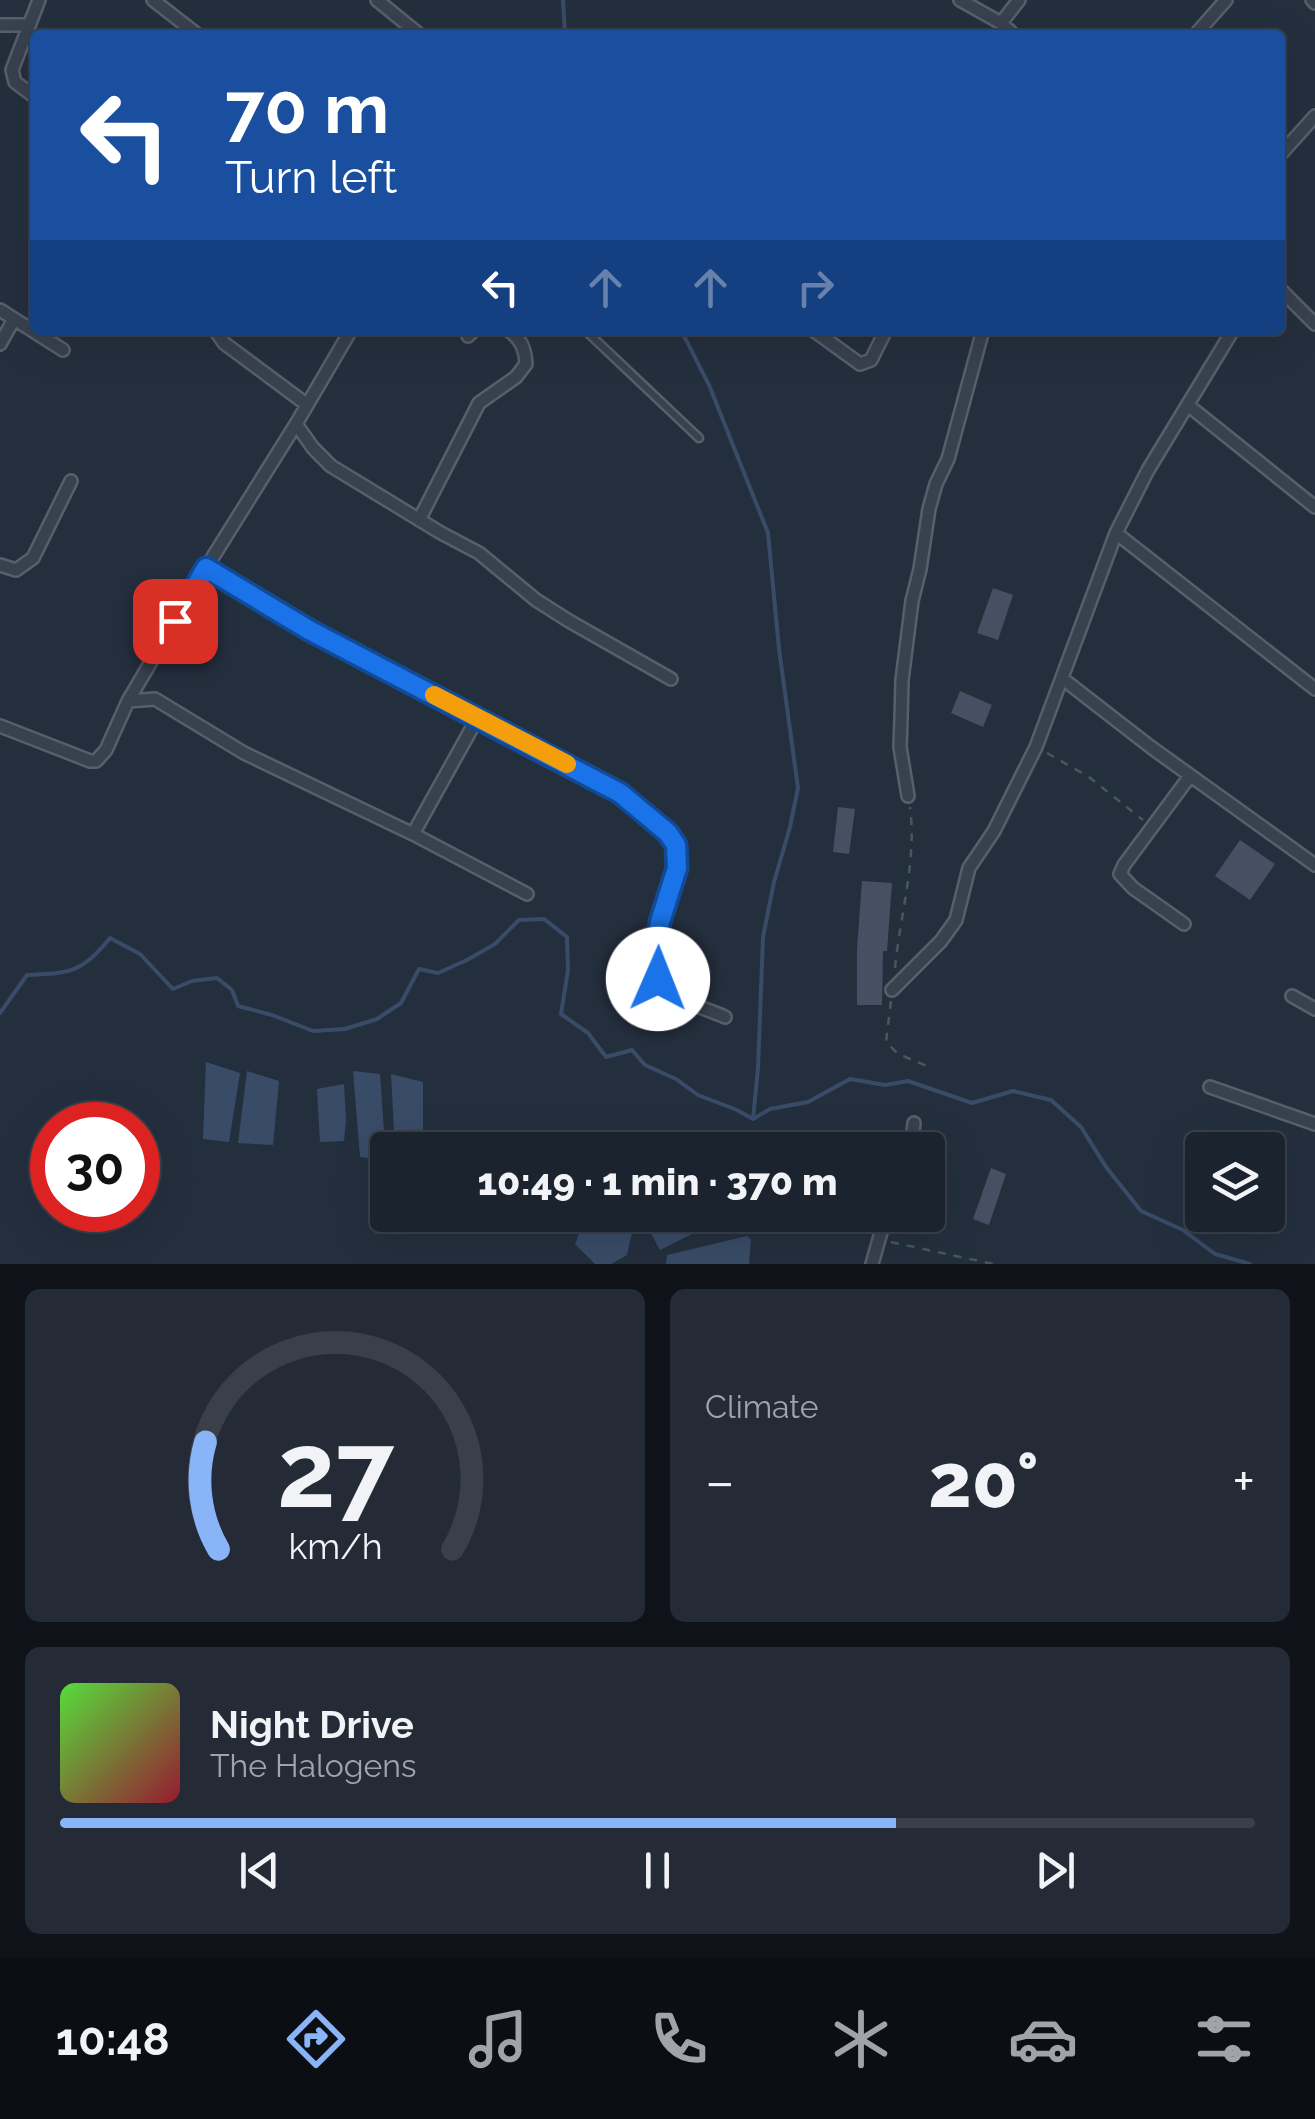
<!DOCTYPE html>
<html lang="en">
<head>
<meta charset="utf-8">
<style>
  body { margin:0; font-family:Raleway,sans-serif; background:#242b36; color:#f1f3f6; height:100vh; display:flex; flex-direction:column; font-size:38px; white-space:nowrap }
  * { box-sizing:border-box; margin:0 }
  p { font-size:32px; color:#a0a4aa }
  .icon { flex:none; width:55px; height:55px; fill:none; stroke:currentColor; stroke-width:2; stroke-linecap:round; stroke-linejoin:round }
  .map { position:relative; height:1264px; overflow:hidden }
  .panel { display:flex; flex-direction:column; gap:25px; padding:25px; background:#0f1319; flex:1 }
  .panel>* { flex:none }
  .top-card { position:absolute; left:30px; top:30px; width:1255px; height:305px; border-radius:10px; box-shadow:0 10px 40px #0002,0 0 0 2px #39404a; background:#1a4fa0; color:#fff; overflow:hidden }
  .buttons { position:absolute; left:1185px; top:1132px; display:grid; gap:20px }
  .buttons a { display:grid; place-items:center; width:100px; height:100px; border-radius:10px; background:#1b232e; box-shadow:0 10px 40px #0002,0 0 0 2px #39404a; font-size:50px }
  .speed { position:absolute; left:30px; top:1102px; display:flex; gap:20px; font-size:50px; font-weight:700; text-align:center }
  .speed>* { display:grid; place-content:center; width:130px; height:130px; border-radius:50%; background:#1b232e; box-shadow:0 10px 40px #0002,0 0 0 2px #39404a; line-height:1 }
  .speed .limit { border:15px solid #d22; background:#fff; color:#111 }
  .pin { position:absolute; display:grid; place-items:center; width:85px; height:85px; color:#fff; margin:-42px; border-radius:20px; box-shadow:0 5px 15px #0006 }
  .me { position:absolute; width:110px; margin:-55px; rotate:1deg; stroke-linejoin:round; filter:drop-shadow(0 0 8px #0008) }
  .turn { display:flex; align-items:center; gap:35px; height:210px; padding:0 30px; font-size:45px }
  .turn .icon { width:130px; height:130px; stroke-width:2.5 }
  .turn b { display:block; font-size:70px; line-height:85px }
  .lanes { display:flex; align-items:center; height:95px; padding:0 30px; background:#0003; justify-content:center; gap:50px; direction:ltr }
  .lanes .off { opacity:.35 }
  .big { font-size:75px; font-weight:800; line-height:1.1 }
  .panel .widget { flex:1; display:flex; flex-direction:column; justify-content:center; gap:15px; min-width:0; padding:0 35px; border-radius:15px; background:#242b36 }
  .panel .dial { align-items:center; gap:0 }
  .dial svg { height:260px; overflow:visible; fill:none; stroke:#39404a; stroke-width:7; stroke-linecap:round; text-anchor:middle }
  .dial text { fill:#f1f3f6; stroke:none }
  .song { display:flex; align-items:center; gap:30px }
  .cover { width:120px; height:120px; border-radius:15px; background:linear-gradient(135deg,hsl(110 70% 55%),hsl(350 70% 35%)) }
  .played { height:10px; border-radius:5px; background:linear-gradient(90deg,#8ab4f8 70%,#39404a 70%) }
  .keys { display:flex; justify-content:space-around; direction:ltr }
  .heat { display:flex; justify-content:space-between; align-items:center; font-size:55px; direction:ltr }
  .panel .tiles { flex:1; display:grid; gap:25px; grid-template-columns:1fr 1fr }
  .widget:last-child { grid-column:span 2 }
  .trip { position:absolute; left:370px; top:1132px; width:575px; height:100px; border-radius:10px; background:#1b232e; box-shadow:0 10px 40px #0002,0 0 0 2px #39404a; font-weight:800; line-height:100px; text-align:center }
  .menu { display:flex; height:160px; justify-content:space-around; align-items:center; background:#0b0e12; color:#a0a4aa }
  .menu .icon { width:70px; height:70px }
  .menu .selected { color:#8ab4f8 }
  .menu b { font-size:45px; color:#f1f3f6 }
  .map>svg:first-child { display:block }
</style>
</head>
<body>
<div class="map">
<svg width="1315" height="1264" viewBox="0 0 1315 1264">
  <rect width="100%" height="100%" fill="#242f3e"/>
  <!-- water -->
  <path fill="#394c67" d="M206,1062L240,1073L229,1142L203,1139Z
    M247,1071L279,1081L273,1145L238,1143Z
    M353,1071L380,1074L386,1160L360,1157Z
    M391,1074L423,1082V1150H395Z
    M344,1084L346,1120L344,1141L320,1142L317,1089Z
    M641,1215H691L696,1232L660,1250Z
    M701,1215H758V1220L716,1230L704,1227Z
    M621,1216L627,1219L633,1228L627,1255L611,1264H595L575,1244L581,1228L602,1225Z
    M747,1236L751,1239L749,1264H666L667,1255Z"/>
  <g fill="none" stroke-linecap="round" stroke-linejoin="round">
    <!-- stream -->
    <path stroke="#394c67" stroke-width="4" d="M563,0L565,35
      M681,330L709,385L768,533L779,649L798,788L790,827L774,882L763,937L758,1068L753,1119
      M0,1013L27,975C72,973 81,973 110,938L140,954L173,989L192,981L217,978L232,990L238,1006L272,1015L313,1031L345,1029L377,1019L401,1003L419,969L438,973L467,960L495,944L519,920L544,919L567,937L568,970L561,1014L588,1033L606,1057L632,1050L645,1065L676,1079L698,1095L737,1110L753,1119L770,1109L808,1102L850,1079L885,1085L908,1081L972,1103L1013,1091L1051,1100L1081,1127L1106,1167L1141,1211L1183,1230L1215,1254L1250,1264"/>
  </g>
  <!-- building -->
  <path fill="#455162" d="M993,588L1013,595L998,640L977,633Z
    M960,691L992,705L983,727L951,713Z
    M838,807L855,809L849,854L833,852Z
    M1240,840L1275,864L1250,900L1215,876Z
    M862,881L892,883L887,951H883L882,1005H857V949Z
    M991,1168L1006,1174L989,1225L973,1219Z"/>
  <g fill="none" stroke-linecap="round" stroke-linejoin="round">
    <!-- lane casing -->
    <g stroke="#565f6c" stroke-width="11">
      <path id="lane" d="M585,330L699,438"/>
    </g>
    <!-- street casing -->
    <g stroke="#565f6c" stroke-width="16">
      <path id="street" d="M153,0L198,35
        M377,0L420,35
        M960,0L1001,23L1014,35
        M1312,0L1315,3
        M1001,23L1019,0
        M0,25H29
        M1195,35L1226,0
        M35,97L15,82L12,70L39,0
        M1280,155L1315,116
        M1280,289L1315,324
        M0,310L63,350
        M215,330L224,343L306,404
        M813,330L860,364L871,360L886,330
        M468,336L474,330
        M0,344L14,319
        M1189,406L1315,507
        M296,424L313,448L331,466L441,533L479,553L536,600L569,621L671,679
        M419,520L479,403L516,377L526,364C525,348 521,339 508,330
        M1116,533L1315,689
        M0,565L16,570L33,558L71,481
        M206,568C241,589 275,612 310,631C375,667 442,698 507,733C562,762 626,787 668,834C700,869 623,959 669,992C685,1003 707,1009 725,1017
        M1063,679L1152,748L1315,865
        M128,701L155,699L244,753L413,834L527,894
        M0,726L90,761H96L106,750L128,701L206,568L296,424L351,330
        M908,796L900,747L901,719L902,680L912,601L920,569L929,509L936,484L948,459L983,330
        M413,834L478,717
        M1184,924L1133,888L1120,874L1124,865L1190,776
        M892,990L941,941L956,920L969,868L994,831L1036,747L1116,533L1148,470L1233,330
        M1292,996L1315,1009
        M1210,1087L1315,1124
        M908,1150L912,1141L914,1123
        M872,1264L886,1215"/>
    </g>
    <!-- path -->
    <path stroke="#44595c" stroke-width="2.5" stroke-dasharray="8 8" stroke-linecap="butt" d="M1047,753L1089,777L1143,820
      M895,968C900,915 917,861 910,807
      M891,1001L886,1042L898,1054L927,1066
      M891,1242L993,1264"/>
    <!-- lane -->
    <use href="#lane" stroke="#38414e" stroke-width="6"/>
    <!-- street -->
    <use href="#street" stroke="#38414e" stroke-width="11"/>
  </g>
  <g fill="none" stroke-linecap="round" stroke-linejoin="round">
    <!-- route casing -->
    <g stroke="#114b97" stroke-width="25">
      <path id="route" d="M175,621L206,568L309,630L620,793L668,833L676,845L677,868L660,922L654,962L658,979"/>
    </g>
    <!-- route -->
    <use href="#route" stroke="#1a73e8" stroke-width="18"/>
    <!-- slow -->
    <path stroke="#f59e0b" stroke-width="18" d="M434,695L567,764"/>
  </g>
</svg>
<div class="buttons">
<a><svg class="icon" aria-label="layers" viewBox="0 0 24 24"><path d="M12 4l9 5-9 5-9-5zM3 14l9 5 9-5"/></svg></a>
</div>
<div class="speed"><div class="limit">30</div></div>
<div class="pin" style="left:175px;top:621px;background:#d93025"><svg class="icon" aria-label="arrive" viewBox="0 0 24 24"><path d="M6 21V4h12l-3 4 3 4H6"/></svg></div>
<svg class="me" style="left:658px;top:979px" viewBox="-20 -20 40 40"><circle r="19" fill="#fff"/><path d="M0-13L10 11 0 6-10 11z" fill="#1a73e8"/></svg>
<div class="trip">10:49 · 1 min · 370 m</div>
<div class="top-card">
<div class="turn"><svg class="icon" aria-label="left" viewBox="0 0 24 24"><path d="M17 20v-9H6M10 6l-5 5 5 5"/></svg><div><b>70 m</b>Turn left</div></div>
<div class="lanes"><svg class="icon" aria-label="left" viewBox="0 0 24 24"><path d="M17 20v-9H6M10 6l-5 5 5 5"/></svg><svg class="icon off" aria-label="ahead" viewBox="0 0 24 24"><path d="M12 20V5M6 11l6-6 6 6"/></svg><svg class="icon off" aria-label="ahead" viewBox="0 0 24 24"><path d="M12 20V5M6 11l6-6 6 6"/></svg><svg class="icon off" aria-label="right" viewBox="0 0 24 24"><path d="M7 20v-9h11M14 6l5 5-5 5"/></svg></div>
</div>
</div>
<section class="panel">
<div class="tiles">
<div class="widget dial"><svg viewBox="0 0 100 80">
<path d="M14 69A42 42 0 1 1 86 69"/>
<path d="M14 69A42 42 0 0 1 10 36" stroke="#8ab4f8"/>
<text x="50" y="56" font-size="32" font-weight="700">27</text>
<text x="50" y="72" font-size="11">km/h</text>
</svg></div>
<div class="widget"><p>Climate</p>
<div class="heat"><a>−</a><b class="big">20°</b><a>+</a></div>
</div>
<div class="widget">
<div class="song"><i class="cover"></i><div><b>Night Drive</b><p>The Halogens</p></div></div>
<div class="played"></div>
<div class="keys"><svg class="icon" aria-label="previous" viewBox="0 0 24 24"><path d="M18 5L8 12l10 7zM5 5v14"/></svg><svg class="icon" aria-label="pause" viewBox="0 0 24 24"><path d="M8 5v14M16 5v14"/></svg><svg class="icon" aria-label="next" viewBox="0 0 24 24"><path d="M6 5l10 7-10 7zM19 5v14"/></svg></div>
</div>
</div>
</section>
<nav class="menu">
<b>10:48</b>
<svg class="icon selected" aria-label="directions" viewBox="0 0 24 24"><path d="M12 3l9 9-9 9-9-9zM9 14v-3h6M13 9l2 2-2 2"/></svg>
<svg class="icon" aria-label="music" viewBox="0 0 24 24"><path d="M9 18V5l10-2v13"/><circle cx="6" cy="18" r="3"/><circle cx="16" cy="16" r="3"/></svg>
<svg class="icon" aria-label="phone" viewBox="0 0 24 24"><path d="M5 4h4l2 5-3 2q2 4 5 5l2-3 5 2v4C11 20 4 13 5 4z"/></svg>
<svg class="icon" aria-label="climate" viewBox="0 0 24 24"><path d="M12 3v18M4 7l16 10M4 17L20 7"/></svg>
<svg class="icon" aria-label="car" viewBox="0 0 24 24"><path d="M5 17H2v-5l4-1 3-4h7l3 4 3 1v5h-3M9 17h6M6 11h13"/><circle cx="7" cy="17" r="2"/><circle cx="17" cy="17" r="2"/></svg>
<svg class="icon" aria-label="filters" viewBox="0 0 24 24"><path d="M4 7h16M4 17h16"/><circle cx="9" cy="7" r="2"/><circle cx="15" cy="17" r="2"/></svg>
</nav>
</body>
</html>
